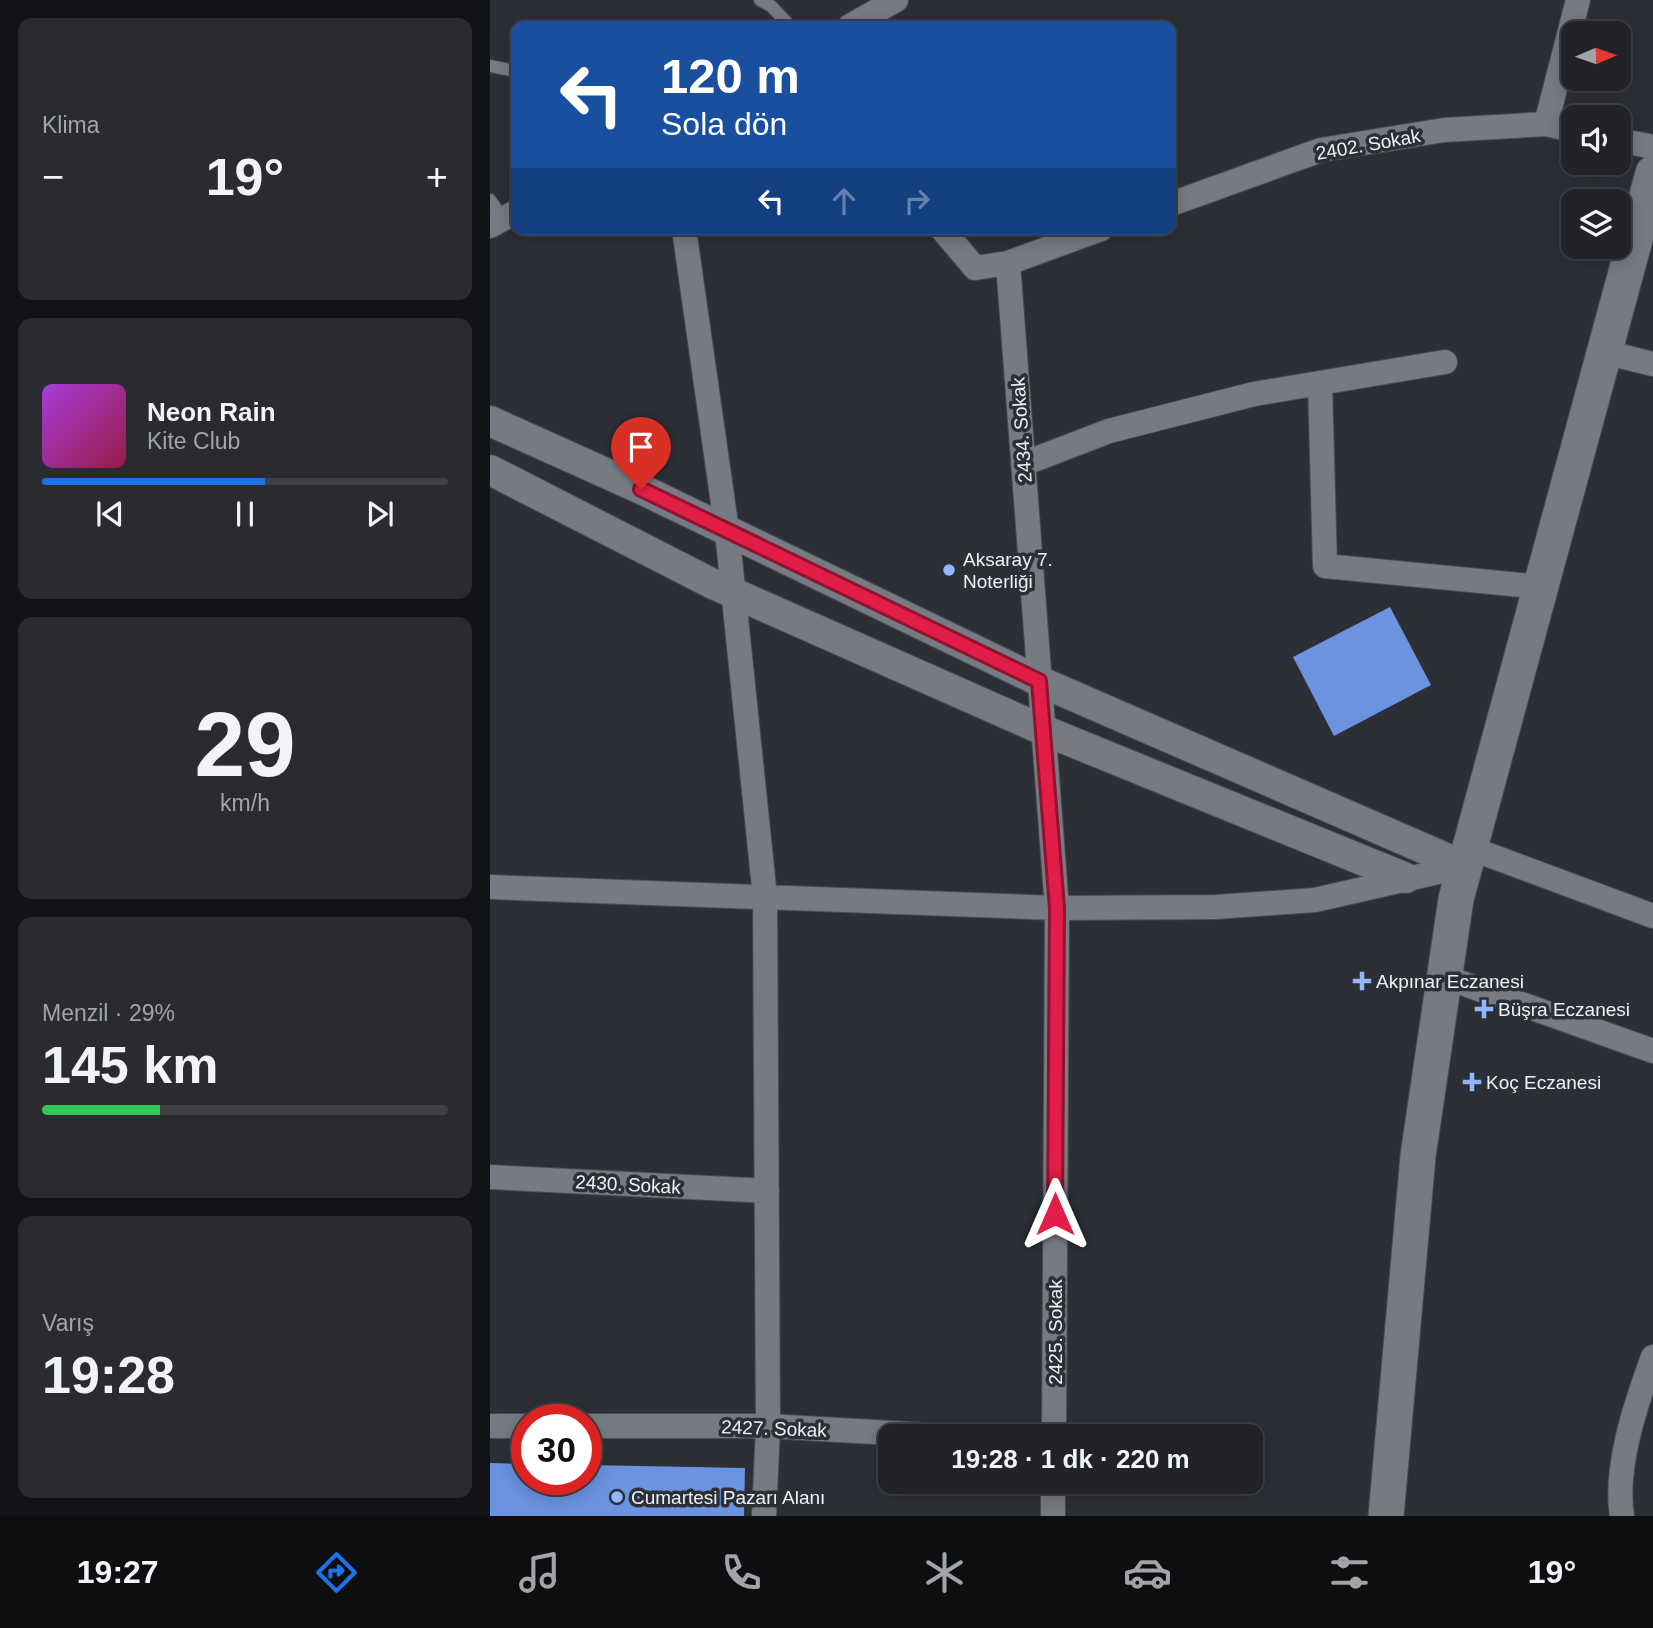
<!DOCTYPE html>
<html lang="tr">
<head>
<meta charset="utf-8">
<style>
  body { margin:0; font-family:Helvetica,sans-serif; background:#292b30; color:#f1f3f6; height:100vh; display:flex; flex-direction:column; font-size:26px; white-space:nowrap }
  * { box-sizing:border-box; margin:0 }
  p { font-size:23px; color:#a2a4a8 }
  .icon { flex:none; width:38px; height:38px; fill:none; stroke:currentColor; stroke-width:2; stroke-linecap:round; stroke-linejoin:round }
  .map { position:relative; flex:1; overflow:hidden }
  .side { display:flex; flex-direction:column; gap:18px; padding:18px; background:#121316; width:490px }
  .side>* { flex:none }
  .hud { position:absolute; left:21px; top:21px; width:665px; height:214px; border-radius:14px; box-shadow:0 4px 18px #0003,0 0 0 2px #3e4045; background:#1a4fa0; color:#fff; overflow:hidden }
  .needle { width:46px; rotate:88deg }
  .fabs { position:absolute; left:1071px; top:21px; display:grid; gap:14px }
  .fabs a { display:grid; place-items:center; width:70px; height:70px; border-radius:14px; background:#212328; box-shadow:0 4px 18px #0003,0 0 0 2px #3e4045; font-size:35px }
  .speed { position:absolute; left:21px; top:1404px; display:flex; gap:14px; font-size:35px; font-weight:700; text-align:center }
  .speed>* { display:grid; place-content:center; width:91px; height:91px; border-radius:50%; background:#212328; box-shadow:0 4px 18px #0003,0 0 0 2px #3e4045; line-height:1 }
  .speed .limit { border:10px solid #d22; background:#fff; color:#111 }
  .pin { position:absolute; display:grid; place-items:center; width:60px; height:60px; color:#fff; margin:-72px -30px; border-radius:50% 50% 50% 0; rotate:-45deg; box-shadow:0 0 7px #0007 }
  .pin .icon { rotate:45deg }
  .me { position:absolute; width:77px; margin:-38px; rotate:0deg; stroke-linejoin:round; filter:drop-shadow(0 0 5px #0008) }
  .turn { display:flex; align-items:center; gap:24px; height:147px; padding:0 35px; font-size:32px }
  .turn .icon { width:91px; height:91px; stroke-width:2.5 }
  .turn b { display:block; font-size:49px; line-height:60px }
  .lanes { display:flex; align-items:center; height:66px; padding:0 35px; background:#0003; justify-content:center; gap:35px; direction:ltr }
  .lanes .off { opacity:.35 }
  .big { font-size:52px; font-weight:600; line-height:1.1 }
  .side .card { flex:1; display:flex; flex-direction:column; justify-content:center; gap:10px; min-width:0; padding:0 24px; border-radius:14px; background:#292b30 }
  .side .dial { align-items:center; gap:0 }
  .dial b { font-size:91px; line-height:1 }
  .song { display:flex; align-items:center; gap:21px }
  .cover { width:84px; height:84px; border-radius:10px; background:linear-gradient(135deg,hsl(280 70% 55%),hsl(340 70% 35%)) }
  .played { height:7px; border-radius:4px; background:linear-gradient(90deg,#1a73e8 55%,#3e4045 55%) }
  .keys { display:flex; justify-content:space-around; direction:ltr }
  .heat { display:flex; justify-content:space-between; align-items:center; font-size:38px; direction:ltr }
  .charge { height:10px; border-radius:5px; background:linear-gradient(90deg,#34c759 29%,#3e4045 0) }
  .trip { position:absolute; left:388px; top:1424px; width:385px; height:70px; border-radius:14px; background:#212328; box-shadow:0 4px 18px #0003,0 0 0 2px #3e4045; font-weight:600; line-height:70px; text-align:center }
  .tab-bar { display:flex; height:112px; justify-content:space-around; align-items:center; background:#0d0e10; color:#a2a4a8 }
  .tab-bar .icon { width:49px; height:49px }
  .tab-bar .on { color:#1a73e8 }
  .tab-bar b { font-size:32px; color:#f1f3f6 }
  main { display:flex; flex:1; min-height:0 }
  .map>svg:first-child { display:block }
</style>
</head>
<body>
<main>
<section class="side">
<div class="card"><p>Klima</p>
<div class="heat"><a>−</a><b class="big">19°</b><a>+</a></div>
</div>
<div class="card">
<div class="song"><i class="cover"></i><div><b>Neon Rain</b><p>Kite Club</p></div></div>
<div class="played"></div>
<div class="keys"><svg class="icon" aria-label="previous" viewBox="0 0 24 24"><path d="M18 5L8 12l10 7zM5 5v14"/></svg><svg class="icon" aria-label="pause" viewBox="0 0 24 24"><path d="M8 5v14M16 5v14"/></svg><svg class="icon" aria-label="next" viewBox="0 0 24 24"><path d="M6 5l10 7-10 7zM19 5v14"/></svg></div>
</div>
<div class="card dial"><b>29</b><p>km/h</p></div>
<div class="card"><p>Menzil · 29%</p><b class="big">145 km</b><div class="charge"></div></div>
<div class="card"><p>Varış</p><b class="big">19:28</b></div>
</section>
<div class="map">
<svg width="1163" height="1516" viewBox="0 0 1163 1516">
  <rect width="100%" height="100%" fill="#2c2f36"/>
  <!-- building -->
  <path fill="#6b93e0" d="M900,607L941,685L844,736L803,657Z
    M0,1463L37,1464V1479H96V1465L255,1468L254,1516H0Z"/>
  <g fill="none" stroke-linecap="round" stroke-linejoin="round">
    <!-- service casing -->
    <g stroke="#484c52" stroke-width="14">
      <path id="service" d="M270,0L281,6L300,26
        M0,66L26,71
        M0,200L13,219"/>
    </g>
    <!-- minor casing -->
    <g stroke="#484c52" stroke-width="26">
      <path id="minor" d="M360,26L406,0
        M1056,124L1088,0
        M1129,140L1163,147
        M681,204L831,150L954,130L1056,124L1083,130
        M0,226L26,212
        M194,229L237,531L275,897L278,1426L274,1516
        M452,229L485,268L518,263L567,908L564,1437
        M518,263L611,229
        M1114,352L1163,364
        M830,383L835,566L1051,587
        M533,464L619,431L764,394L955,362
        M980,848L1163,916
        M0,887L567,908L726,907L825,900L974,866
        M955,977L1163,1051
        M0,1177L277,1191
        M0,1426H37
        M96,1426H278L472,1437
        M563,1516V1482
        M1132,1516C1124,1468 1146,1403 1163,1357"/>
    </g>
    <!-- tertiary casing -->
    <g stroke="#484c52" stroke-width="32">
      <path id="tertiary" d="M0,421L151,489L549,681L974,866
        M0,470L221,583L553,730L916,878"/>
    </g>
    <!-- secondary casing -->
    <g stroke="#484c52" stroke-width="37">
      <path id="secondary" d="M896,1516L928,1156L966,899L1163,173"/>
    </g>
    <!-- service -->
    <use href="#service" stroke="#767a82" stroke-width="12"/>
    <!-- minor -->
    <use href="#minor" stroke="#767a82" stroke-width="24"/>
    <!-- tertiary -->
    <use href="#tertiary" stroke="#767a82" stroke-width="30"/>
    <!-- secondary -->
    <use href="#secondary" stroke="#767a82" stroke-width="35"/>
  </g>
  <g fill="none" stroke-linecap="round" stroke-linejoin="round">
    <!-- route casing -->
    <g stroke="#92132f" stroke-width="18">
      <path id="route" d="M151,489L549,681L567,908L565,1214"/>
    </g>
    <!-- route -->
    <use href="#route" stroke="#e11d48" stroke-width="12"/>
  </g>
  <!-- markers -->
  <g fill="#93b7fd" stroke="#2c2f36" stroke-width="2.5">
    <circle cx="459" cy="570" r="7"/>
    <path d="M868.5 970.5h7v7h7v7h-7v7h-7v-7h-7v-7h7z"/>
    <path d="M990.5 998.5h7v7h7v7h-7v7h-7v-7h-7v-7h7z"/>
    <path d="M978.5 1071.5h7v7h7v7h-7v7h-7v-7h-7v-7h7z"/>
    <circle cx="127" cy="1497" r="7"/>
  </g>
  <g text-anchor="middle" stroke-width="7" stroke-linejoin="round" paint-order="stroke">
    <!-- street labels -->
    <g font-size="19" fill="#eef1f5" stroke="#2c2f36">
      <text transform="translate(878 144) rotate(-10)" y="7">2402. Sokak</text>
      <text transform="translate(531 430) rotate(-94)" y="7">2434. Sokak</text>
      <text transform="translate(138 1184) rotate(3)" y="7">2430. Sokak</text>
      <text transform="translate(565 1332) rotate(-90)" y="7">2425. Sokak</text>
      <text transform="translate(284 1428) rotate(2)" y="7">2427. Sokak</text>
    </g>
    <!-- poi labels -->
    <g font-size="19" fill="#eef1f5" stroke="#2c2f36" text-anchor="start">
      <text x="473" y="566">Aksaray 7.<tspan x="473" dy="22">Noterliği</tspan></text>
      <text x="886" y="988">Akpınar Eczanesi</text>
      <text x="1008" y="1016">Büşra Eczanesi</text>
      <text x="996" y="1089">Koç Eczanesi</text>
      <text x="141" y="1504">Cumartesi Pazarı Alanı</text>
    </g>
  </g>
</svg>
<div class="fabs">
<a><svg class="needle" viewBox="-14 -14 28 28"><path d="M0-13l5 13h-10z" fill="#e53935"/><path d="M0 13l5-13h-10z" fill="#a2a4a8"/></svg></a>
<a><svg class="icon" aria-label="sound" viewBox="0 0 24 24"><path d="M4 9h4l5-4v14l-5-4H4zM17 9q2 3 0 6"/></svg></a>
<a><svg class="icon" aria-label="layers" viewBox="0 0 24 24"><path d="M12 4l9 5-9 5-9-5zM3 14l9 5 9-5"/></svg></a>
</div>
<div class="speed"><div class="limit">30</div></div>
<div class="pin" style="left:151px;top:489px;background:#d93025"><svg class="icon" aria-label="arrive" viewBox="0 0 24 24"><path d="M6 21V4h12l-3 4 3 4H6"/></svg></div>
<svg class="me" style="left:565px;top:1214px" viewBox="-20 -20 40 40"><path d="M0-17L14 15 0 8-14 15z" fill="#e11d48" stroke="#fff" stroke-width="4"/></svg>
<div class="trip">19:28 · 1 dk · 220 m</div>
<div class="hud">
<div class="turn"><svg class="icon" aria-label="left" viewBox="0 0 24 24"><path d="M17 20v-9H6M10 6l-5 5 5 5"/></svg><div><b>120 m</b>Sola dön</div></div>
<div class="lanes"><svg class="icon" aria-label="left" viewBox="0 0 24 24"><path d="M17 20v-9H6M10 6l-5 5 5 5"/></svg><svg class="icon off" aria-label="ahead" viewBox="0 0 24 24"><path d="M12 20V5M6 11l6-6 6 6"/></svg><svg class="icon off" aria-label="right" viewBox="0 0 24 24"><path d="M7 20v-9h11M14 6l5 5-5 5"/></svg></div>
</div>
</div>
</main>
<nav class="tab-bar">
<b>19:27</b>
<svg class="icon on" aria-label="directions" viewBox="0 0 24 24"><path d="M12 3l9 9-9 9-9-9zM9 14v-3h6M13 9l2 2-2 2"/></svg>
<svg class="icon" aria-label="music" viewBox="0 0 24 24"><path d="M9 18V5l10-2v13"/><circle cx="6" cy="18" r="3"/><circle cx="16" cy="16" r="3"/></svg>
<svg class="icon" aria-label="phone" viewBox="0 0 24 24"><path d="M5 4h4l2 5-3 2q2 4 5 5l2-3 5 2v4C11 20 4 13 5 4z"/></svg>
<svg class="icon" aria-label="climate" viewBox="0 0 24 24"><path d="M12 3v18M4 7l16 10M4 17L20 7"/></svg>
<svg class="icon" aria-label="car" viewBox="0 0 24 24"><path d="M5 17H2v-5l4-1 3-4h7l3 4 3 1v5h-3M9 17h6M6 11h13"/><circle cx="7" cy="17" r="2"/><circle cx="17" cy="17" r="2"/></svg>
<svg class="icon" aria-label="filters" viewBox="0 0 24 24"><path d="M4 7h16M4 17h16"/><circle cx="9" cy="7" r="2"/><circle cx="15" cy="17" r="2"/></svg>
<b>19°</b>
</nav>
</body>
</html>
